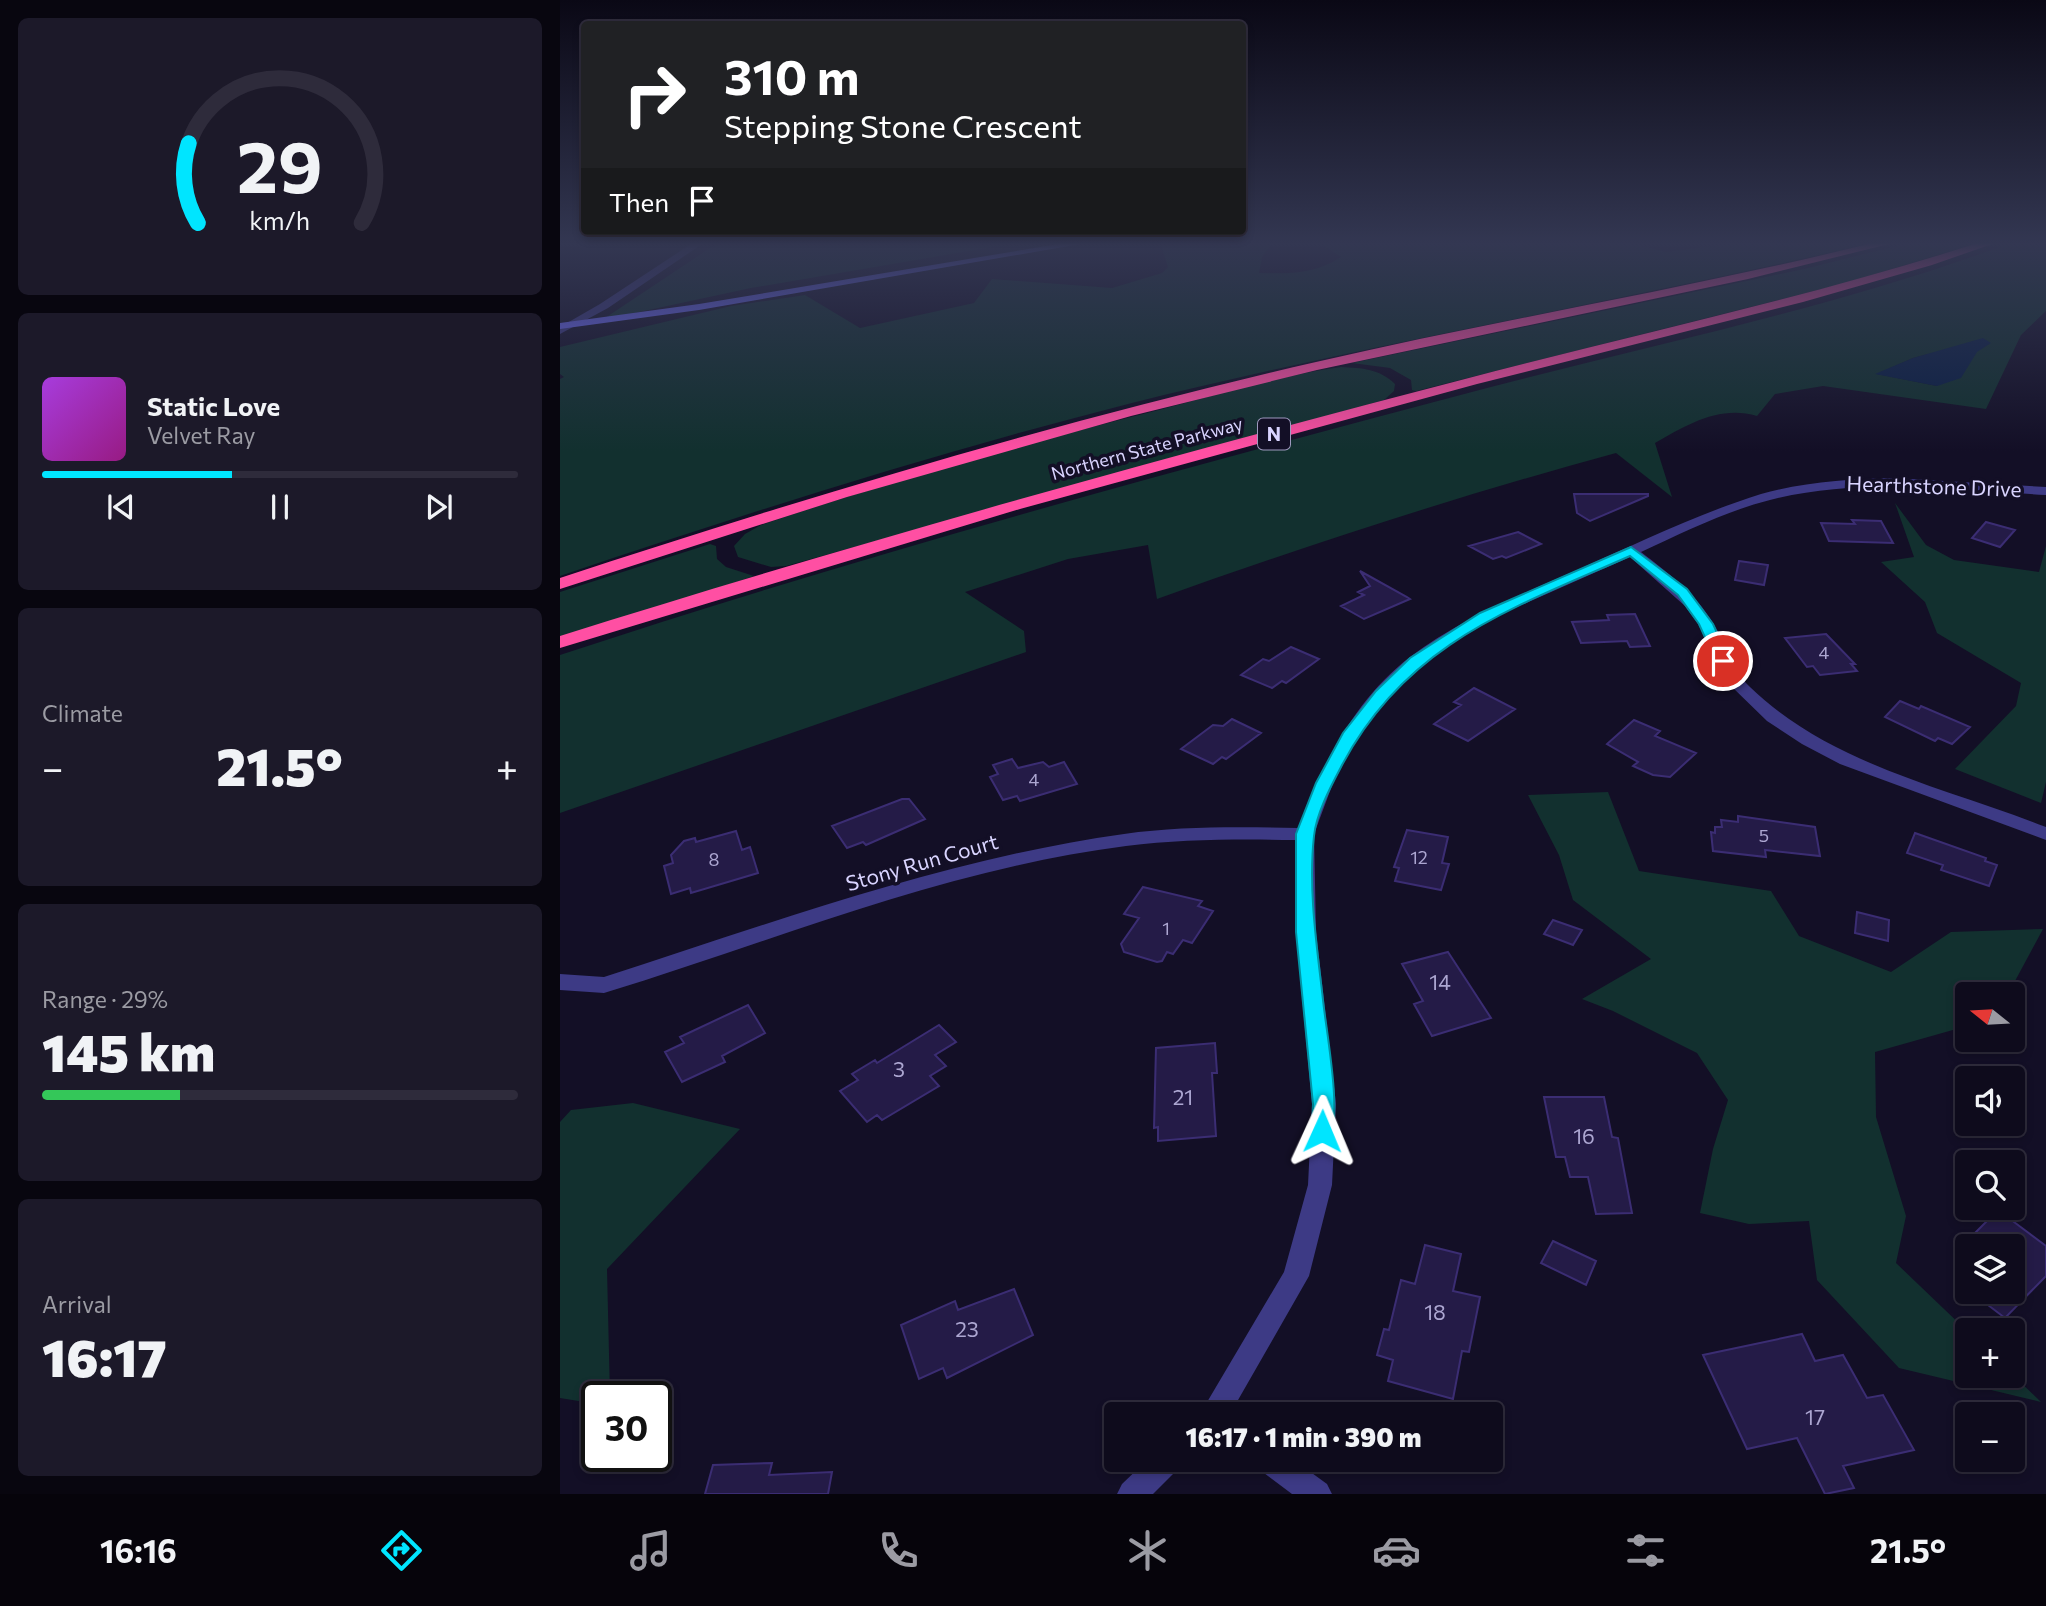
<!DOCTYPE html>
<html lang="en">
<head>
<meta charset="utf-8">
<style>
  body { margin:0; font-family:Commissioner,sans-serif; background:#1c1929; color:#f1f3f6; height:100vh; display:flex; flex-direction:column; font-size:26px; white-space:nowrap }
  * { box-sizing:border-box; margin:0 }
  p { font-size:23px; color:#9b9ba3 }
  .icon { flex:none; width:38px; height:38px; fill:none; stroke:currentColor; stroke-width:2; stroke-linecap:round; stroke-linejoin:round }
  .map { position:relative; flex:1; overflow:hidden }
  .panel { display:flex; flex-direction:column; gap:18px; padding:18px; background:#08060f; width:560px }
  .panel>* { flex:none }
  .banner { position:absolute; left:21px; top:21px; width:665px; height:214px; border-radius:7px; box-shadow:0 4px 10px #0003,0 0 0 2px #2e2b3b; background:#202124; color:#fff; overflow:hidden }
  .needle { width:46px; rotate:288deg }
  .tools { position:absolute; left:1395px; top:982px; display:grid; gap:14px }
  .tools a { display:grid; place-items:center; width:70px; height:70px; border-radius:7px; background:#0e0b1c; box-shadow:0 4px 10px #0003,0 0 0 2px #2e2b3b; font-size:35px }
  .speed { position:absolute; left:21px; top:1381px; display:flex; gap:14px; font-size:35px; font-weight:700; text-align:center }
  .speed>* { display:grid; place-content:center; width:91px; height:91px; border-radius:50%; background:#0e0b1c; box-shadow:0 4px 10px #0003,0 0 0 2px #2e2b3b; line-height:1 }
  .speed .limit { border:4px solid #111; border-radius:10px; background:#fff; color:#111 }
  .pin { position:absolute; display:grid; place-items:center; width:60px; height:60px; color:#fff; margin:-30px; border:4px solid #fff; border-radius:50%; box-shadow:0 2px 7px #0007 }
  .me { position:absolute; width:77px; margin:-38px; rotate:1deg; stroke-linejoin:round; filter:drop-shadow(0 0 5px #0008) }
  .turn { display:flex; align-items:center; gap:24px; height:147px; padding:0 28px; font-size:32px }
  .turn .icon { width:91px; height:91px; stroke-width:2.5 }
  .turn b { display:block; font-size:49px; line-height:60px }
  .then { display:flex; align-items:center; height:66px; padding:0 28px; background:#0003; gap:14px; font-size:26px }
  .big { font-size:52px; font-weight:800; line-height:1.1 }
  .panel .widget { flex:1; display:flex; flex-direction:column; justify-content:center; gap:10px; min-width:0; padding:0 24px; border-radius:10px; background:#1c1929 }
  .panel .dial { align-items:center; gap:0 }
  .dial svg { height:182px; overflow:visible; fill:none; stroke:#2e2b3b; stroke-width:7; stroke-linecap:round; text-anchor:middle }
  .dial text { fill:#f1f3f6; stroke:none }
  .song { display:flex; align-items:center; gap:21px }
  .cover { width:84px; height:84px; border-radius:10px; background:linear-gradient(135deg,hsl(280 70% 55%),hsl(310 70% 35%)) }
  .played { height:7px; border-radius:4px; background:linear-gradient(90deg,#00e5ff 40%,#2e2b3b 40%) }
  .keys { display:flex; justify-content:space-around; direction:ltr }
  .heat { display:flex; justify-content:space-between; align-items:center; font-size:38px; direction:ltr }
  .charge { height:10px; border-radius:5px; background:linear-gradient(90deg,#34c759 29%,#2e2b3b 0) }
  .trip { position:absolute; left:544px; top:1402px; width:399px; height:70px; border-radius:7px; background:#0e0b1c; box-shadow:0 4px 10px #0003,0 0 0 2px #2e2b3b; font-weight:800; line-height:70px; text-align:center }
  .tab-bar { display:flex; height:112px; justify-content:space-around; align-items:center; background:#06040b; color:#9b9ba3 }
  .tab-bar .icon { width:49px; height:49px }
  .tab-bar .current { color:#00e5ff }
  .tab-bar b { font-size:32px; color:#f1f3f6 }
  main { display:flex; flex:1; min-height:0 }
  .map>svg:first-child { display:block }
</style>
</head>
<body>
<main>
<section class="panel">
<div class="widget dial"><svg viewBox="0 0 100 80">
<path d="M14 69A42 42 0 1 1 86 69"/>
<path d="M14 69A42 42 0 0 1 10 34" stroke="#00e5ff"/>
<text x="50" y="56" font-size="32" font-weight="700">29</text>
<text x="50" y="72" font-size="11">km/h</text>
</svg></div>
<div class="widget">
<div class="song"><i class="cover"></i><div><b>Static Love</b><p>Velvet Ray</p></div></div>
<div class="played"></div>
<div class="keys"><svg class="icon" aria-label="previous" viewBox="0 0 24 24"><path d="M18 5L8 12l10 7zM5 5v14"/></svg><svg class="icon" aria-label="pause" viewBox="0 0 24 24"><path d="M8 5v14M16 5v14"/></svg><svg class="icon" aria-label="next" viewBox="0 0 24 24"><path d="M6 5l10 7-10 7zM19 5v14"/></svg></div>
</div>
<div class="widget"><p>Climate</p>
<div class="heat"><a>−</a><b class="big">21.5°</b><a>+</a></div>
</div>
<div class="widget"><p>Range · 29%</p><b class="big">145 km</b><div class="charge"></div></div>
<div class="widget"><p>Arrival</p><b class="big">16:17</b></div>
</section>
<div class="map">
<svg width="1486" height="1494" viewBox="0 0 1486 1494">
  <rect width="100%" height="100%" fill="#130f26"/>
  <!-- green -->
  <path fill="#12302f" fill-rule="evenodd" d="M159,242H462L191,288L42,320Z
    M600,242H712L702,257L699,273C729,274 755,274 781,257L758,242L822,245L1069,242L1106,252L1180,242H1314C1067,301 815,342 568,404C376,453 187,513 0,576V379L4,377L0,374V347L171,306L245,295L300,328L414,303L432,279L552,288L602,273L608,267Z
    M1352,242H1420L1282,284L856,391L852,390L851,380L830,368L792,363L1244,269Z
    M1453,242H1486V311L1461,335L1426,409L1263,386L1215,394L1197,416C1159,405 1127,425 1095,443L1112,497L1056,453C901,495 748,545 597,599L588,545L508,559L405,592L464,631L466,652L0,813V655C306,554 616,470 927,388C1103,342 1283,306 1453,242ZM1392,348L1377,386L1317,374L1353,358Z
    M781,367C802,368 820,369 835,384L834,391L824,400L806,405L226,566L211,567L178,557L174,546L185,534L201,525C330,481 463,444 595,411C656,395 718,376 781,367Z
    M1335,503L1366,545L1394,560L1479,572L1486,546V782L1481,803L1395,769L1456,706L1461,683L1377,633L1365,602L1321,562L1354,557Z
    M150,544L156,546L157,559L166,567L194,576L0,641V592Z
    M1048,792L1079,871L1211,891L1239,936L1331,972L1391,932L1483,929L1448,994H1407V1026L1315,1052L1316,1117L1346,1216L1336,1263L1407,1331V1376L1453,1375L1481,1402L1339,1368L1257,1280L1249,1221L1189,1224L1140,1213L1153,1149L1168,1100L1137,1053L1053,1011L1022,999L1091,959L1013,900L999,855L968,795Z
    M73,1103L180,1129L47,1269L50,1396H37V1404L0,1398V1122L11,1110Z"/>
  <!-- water -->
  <path fill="#0a1f44" d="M1423,338L1431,343L1417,352L1401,378L1377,386L1315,374L1353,358Z"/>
  <!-- building -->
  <path fill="#241b47" stroke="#3b2d73" stroke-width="2" d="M1014,494H1088V496L1030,521L1017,513Z
    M1292,520L1321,521L1333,543L1269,541L1261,523L1295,524Z
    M1426,522L1455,530L1440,547L1412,538Z
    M958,532L981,544L946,558L942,556L933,559L909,546Z
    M1179,561L1208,565L1204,585L1175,580Z
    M800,571L847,597L850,599L804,619L781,606L804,595L798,592L810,586Z
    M1075,614L1090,646L1070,647L1067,641L1021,643L1012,622L1049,620L1047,615Z
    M1266,634L1295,664H1291L1297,671L1260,675L1253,666L1247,667L1225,638Z
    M731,647L759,659L726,683L722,681L712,688L681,675L703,659L709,661Z
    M914,688L955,709L908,741L874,724L901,705L894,702Z
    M1340,701L1359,709L1361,706L1410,727L1392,744L1378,738L1375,741L1325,717Z
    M672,719L701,733L666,759L662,757L653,764L621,749L653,725L663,726Z
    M1074,720L1100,731L1095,736L1136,753L1110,777L1093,775L1073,766L1078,762L1047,744Z
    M452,759L458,768L483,762L489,767L504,762L517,784L460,801L457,796L443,800L430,777L438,774L433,765Z
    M342,799H349L365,819L306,845L303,842L287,848L272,826Z
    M1178,816L1255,827L1260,856L1205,850L1206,857L1153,851L1151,832L1155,833V827H1162L1161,820L1178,822Z
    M847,830L888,837L882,863L889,864L881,890L835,881L839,868L834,867Z
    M176,831L182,850L190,847L198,873L131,893L130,888L111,894L104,866L113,863L111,855L124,841L135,838L136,842Z
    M1355,833L1426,858L1425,861L1437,865L1429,886L1381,870L1383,865L1347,853Z
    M583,887L642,901L638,906L653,911L632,943L623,940L613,954L607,952L602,961L597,962L564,952L561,944L579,918L564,914Z
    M1297,912L1329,920L1328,941L1295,933Z
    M993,920L1022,930L1013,945L984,934Z
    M888,952L931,1018L872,1036L854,1004L863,1001L842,964Z
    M188,1005L205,1033L162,1056L165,1062L122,1082L105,1052L124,1043L120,1037Z
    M379,1025L396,1042L375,1055L386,1066L370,1076L379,1086L322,1120L317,1115L307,1122L280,1091L298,1080L292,1074L315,1060L317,1063Z
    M655,1043L657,1073H652L656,1136L598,1141V1127L594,1128L596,1048Z
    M984,1097H1044L1052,1137L1058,1138L1072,1213L1036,1214L1028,1177H1010L1005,1157H996Z
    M1438,1210L1486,1246V1276L1445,1318L1411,1292H1452V1246H1421L1410,1238Z
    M993,1241L1036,1261L1026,1285L981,1263Z
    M865,1245L901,1254L893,1291L920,1297L909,1352L902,1351L893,1399L828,1381L833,1360L817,1355L824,1329L829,1330L841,1280L855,1284Z
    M454,1289L473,1335L387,1378L383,1368L359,1379L341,1325L395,1301L398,1310Z
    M1242,1334L1255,1361L1283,1355L1307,1398L1323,1395L1354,1450L1283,1466L1294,1488L1265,1494L1237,1438L1187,1449L1143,1355Z
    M212,1463L209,1475L272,1472L268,1494H145L153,1465Z"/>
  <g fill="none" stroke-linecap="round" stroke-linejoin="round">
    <!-- minor -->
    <path fill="#3d3a85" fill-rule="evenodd" d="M1333,478L1486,487V495C1394,490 1301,477 1210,500C1166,511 1122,533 1081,552C1108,573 1135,593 1153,623C1166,644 1171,669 1190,687C1271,765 1384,787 1486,827V840L1280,764L1242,744L1207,721L1170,685L1138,624L1125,606L1070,557L930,619L861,664L828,698L799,734L773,783L754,834L756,932L776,1104L772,1185L749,1276L670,1414H640L724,1272L748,1185L752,1104L736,932V840C679,839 622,839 566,846C385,869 217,940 44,993L0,990V974L44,977C215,922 385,859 564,834C621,826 680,827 738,828C762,765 795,699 850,657C900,619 958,596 1015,571C1076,544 1137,514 1201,494C1243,482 1290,479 1333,478Z
      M587,1460H622L617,1470L593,1494H557L562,1484Z
      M695,1460H734L767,1484L772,1494H732L700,1470Z"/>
    <!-- tertiary -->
    <path fill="#3d3a85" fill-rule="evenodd" d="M134,242H145L48,308L0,334V327L40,304Z"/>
    <!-- secondary -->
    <path fill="#6f6bff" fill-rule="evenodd" d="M510,242H532L139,310L0,329V323L139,304Z"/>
    <!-- motorway -->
    <path fill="#ff4fa3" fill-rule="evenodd" d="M1317,242H1337L1188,279L757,370L571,416L287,497L0,589V578C249,496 500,421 756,362C942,319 1131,288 1317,242Z
      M1421,242H1438L1372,265L1243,302L917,384L460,509L0,648V636C299,542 601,458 905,379C1077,334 1251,297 1421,242Z"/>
  </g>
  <!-- sky -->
  <linearGradient id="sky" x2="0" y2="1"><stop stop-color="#0a0815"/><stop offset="0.54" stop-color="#333752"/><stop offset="1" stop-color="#333752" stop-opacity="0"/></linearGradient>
  <rect width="1486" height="451" fill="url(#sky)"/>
  <!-- route -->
  <path fill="#00e5ff" stroke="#0095a6" stroke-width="2" d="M1071,547L1127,589L1153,624L1170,661L1168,664H1157L1139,624L1118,595L1070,556C950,609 845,644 781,767C771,786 756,814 754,836C748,889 757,947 763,1000C766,1030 782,1114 770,1137L762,1140L755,1137L752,1131L753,1104L736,932V834L756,783L783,733L816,691L850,658L920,613Z"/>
  <g text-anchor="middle" stroke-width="7" stroke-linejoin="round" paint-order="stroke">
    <!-- far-street labels -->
    <g font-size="18" fill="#d9d4ff" stroke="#130f26">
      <text transform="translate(587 449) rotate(-15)" y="6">Northern State Parkway</text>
    </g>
    <!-- number labels -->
    <g font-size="18" fill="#aca6d1">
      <text x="1264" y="659">4</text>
      <text x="474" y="786">4</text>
      <text x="1204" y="842">5</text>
      <text x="859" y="864">12</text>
      <text x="154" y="866">8</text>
      <text x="606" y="935">1</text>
    </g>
    <!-- shield labels -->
    <rect fill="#130f26" stroke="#9e99be" stroke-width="2" x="698" y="418.5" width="32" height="31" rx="5"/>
    <g font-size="19" font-weight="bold" fill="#d9d4ff">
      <text x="714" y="441">N</text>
    </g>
    <!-- street labels -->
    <g font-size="21" fill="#d9d4ff" stroke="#130f26">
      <text transform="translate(1374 487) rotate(2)" y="7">Hearthstone Drive</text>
      <text transform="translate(362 863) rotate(-16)" y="7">Stony Run Court</text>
    </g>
    <!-- near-number labels -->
    <g font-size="21" fill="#aca6d1">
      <text x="880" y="990">14</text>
      <text x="339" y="1077">3</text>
      <text x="623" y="1105">21</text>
      <text x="1024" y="1144">16</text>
      <text x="875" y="1320">18</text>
      <text x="407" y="1337">23</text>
      <text x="1255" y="1425">17</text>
    </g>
  </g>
</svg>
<div class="tools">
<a><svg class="needle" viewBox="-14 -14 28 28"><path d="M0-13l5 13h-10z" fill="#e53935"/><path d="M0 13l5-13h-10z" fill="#9b9ba3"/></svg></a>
<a><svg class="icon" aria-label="sound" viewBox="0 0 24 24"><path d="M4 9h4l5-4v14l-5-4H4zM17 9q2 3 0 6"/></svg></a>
<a><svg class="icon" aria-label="search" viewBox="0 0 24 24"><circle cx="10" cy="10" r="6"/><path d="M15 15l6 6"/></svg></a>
<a><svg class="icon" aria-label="layers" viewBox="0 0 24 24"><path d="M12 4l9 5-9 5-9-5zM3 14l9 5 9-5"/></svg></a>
<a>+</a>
<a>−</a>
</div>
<div class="speed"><div class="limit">30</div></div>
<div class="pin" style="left:1163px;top:661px;background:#d93025"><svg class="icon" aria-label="arrive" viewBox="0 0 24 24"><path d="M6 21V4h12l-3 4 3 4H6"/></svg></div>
<svg class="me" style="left:762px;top:1131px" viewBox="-20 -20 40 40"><path d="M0-17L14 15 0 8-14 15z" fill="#00e5ff" stroke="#fff" stroke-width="4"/></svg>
<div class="trip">16:17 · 1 min · 390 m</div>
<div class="banner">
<div class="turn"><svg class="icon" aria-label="right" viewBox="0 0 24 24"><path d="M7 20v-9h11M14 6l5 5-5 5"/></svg><div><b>310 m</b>Stepping Stone Crescent</div></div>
<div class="then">Then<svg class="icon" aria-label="arrive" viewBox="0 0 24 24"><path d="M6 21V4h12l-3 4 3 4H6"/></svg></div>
</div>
</div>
</main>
<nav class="tab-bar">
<b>16:16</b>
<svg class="icon current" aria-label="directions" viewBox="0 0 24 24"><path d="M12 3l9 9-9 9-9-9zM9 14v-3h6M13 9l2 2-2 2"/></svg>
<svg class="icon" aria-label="music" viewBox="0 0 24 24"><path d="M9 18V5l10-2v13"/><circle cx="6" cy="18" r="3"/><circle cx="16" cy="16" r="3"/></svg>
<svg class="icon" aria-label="phone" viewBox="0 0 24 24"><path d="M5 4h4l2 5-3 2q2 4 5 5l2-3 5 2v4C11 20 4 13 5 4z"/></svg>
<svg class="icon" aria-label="climate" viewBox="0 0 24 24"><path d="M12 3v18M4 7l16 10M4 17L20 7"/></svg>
<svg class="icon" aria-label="car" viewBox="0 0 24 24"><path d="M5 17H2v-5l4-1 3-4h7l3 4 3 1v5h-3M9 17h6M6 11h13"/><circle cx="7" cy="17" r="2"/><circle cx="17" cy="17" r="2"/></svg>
<svg class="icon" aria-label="filters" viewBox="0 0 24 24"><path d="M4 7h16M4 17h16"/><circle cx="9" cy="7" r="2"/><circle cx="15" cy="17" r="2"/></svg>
<b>21.5°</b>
</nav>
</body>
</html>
